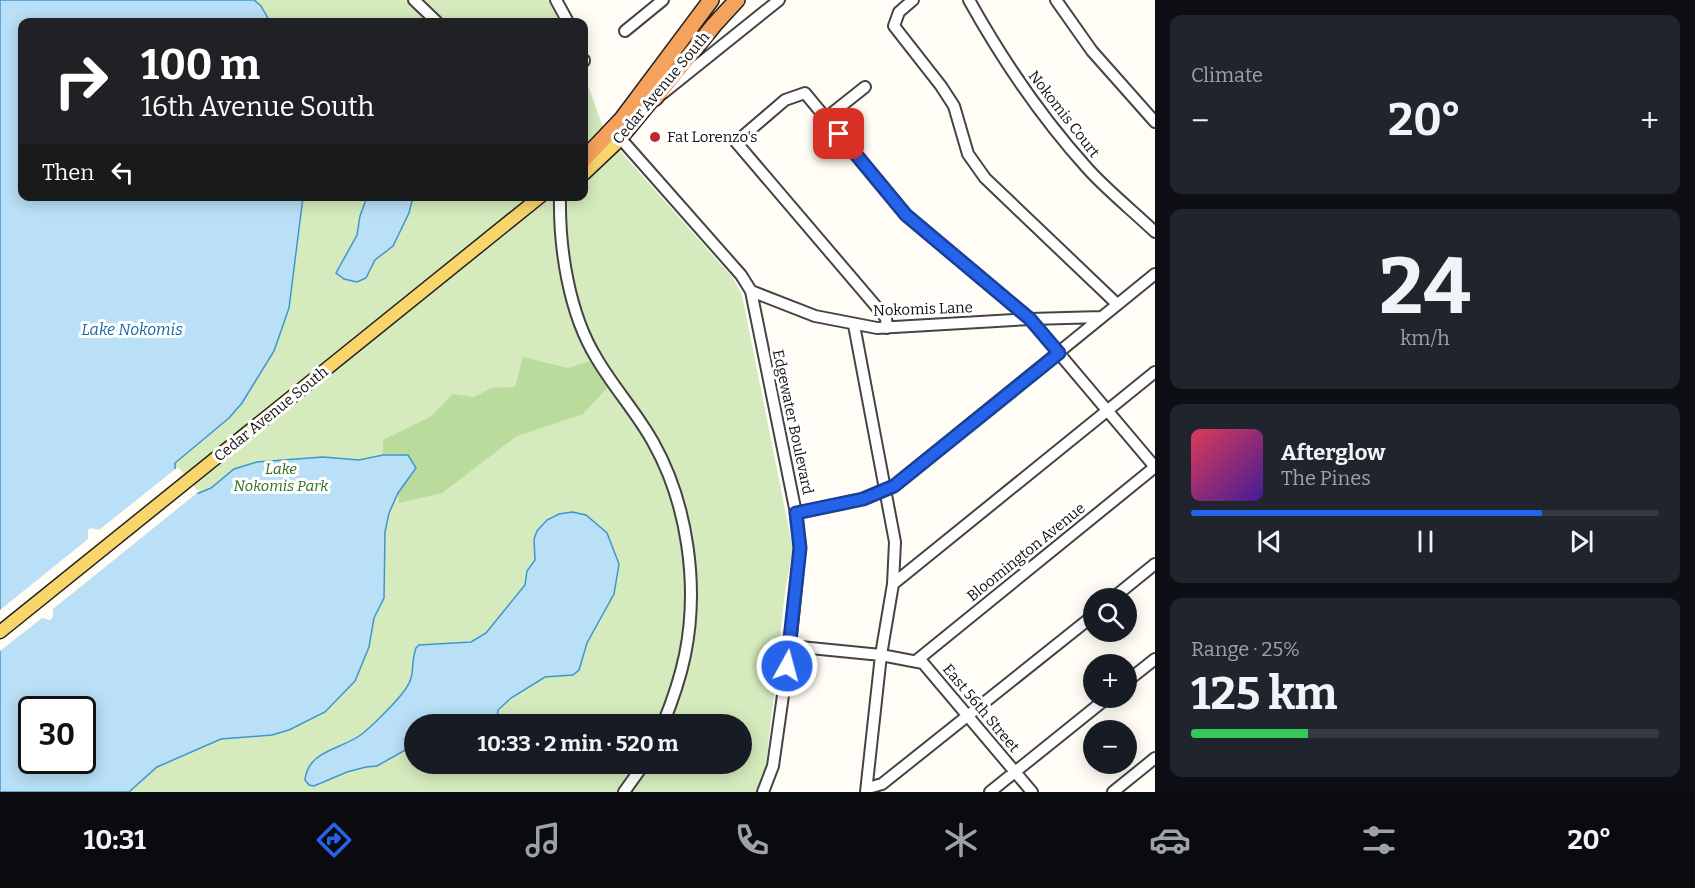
<!DOCTYPE html>
<html lang="en">
<head>
<meta charset="utf-8">
<style>
  body { margin:0; font-family:Bitter,serif; background:#20242c; color:#f1f3f6; height:100vh; display:flex; flex-direction:column; font-size:22px; white-space:nowrap }
  * { box-sizing:border-box; margin:0 }
  p { font-size:20px; color:#9ea1a6 }
  .icon { flex:none; width:33px; height:33px; fill:none; stroke:currentColor; stroke-width:2; stroke-linecap:round; stroke-linejoin:round }
  .map { position:relative; flex:1; overflow:hidden }
  .panel { display:flex; flex-direction:column; gap:15px; padding:15px; background:#0d0f14; width:540px }
  .panel>* { flex:none }
  .hud { position:absolute; left:18px; top:18px; width:570px; height:183px; border-radius:12px; box-shadow:0 3px 15px #0003; background:#202124; color:#fff; overflow:hidden }
  .tools { position:absolute; left:1083px; top:588px; display:grid; gap:12px }
  .tools a { display:grid; place-items:center; width:54px; height:54px; border-radius:50%; background:#171b24; box-shadow:0 3px 15px #0003; font-size:30px }
  .speed { position:absolute; left:18px; top:696px; display:flex; gap:12px; font-size:30px; font-weight:700; text-align:center }
  .speed>* { display:grid; place-content:center; width:78px; height:78px; border-radius:50%; background:#171b24; box-shadow:0 3px 15px #0003; line-height:1 }
  .speed .limit { border:3px solid #111; border-radius:9px; background:#fff; color:#111 }
  .pin { position:absolute; display:grid; place-items:center; width:51px; height:51px; color:#fff; margin:-26px; border-radius:12px; box-shadow:0 3px 9px #0006 }
  .me { position:absolute; width:66px; margin:-33px; rotate:7deg; stroke-linejoin:round; filter:drop-shadow(0 0 4px #0008) }
  .turn { display:flex; align-items:center; gap:21px; height:126px; padding:0 24px; font-size:27px }
  .turn .icon { width:78px; height:78px; stroke-width:2.5 }
  .turn b { display:block; font-size:42px; line-height:51px }
  .then { display:flex; align-items:center; height:57px; padding:0 24px; background:#0003; gap:12px; font-size:22px }
  .big { font-size:45px; font-weight:700; line-height:1.1 }
  .panel .tile { flex:1; display:flex; flex-direction:column; justify-content:center; gap:9px; min-width:0; padding:0 21px; border-radius:12px; background:#20242c }
  .panel .dial { align-items:center; gap:0 }
  .dial b { font-size:78px; line-height:1 }
  .song { display:flex; align-items:center; gap:18px }
  .cover { width:72px; height:72px; border-radius:9px; background:linear-gradient(135deg,hsl(350 70% 55%),hsl(260 70% 35%)) }
  .played { height:6px; border-radius:3px; background:linear-gradient(90deg,#2563eb 75%,#363941 75%) }
  .keys { display:flex; justify-content:space-around; direction:ltr }
  .heat { display:flex; justify-content:space-between; align-items:center; font-size:33px; direction:ltr }
  .charge { height:9px; border-radius:4px; background:linear-gradient(90deg,#34c759 25%,#363941 0) }
  .trip { position:absolute; left:404px; top:714px; width:348px; height:60px; border-radius:30px; background:#171b24; box-shadow:0 3px 15px #0003; font-weight:700; line-height:60px; text-align:center }
  .dock { display:flex; height:96px; justify-content:space-around; align-items:center; background:#090b0e; color:#9ea1a6 }
  .dock .icon { width:42px; height:42px }
  .dock .active { color:#2563eb }
  .dock b { font-size:27px; color:#f1f3f6 }
  main { display:flex; flex:1; min-height:0 }
  .map>svg:first-child { display:block }
</style>
</head>
<body>
<main>
<div class="map">
<svg width="1155" height="792" viewBox="0 0 1155 792">
  <rect width="100%" height="100%" fill="#fffdf5"/>
  <!-- green -->
  <path fill="#d5ebbd" fill-rule="evenodd" d="M0,0H548L560,22H22V196H584V74L604,130L621,152L733,278L742,295L793,549L785,592L766,766L756,792H0ZM32,710H82V760H32ZM414,724H741V764H414Z"/>
  <!-- forest -->
  <path fill="#b9dc9c" d="M523,357L568,368L590,361L608,387L583,414L517,436L442,493L399,503L398,493L416,468L408,455H383V440L430,417L453,394L474,397L491,388L515,387Z"/>
  <!-- water -->
  <path fill="#b9e0f7" stroke="#3f96cf" stroke-width="1.5" fill-rule="evenodd" d="M0,0H254L261,6L270,22H22V196L303,197L289,308L274,351L242,403L229,418L175,463V468L195,493H199L211,488L234,469L257,462L323,457L359,460L383,455H408L416,468L398,493L389,513L385,532L384,598L374,618L369,647L355,681L325,712L289,730L272,735L221,739L157,767L129,792H0ZM32,710H82V760H32Z
    M367,197H413L409,213L393,246L375,260L366,278L357,282L344,279L336,273L357,235L360,216Z
    M572,512L586,515L607,533L619,564L614,594L587,643L579,670L573,675L545,677L511,698L498,710L496,724H414V745L377,766L366,767L347,772L314,786L309,785L305,780C308,750 341,750 362,734C372,726 393,705 401,695C418,675 409,668 416,648L419,645L471,642L486,633L525,585L527,571L535,560L534,539L537,531L547,520L559,514Z"/>
  <!-- pier -->
  <path fill="#fffdf5" d="M178,467L197,490L202,489L53,609V617L50,620L42,618L0,651V610L88,539V530L91,528L99,530Z"/>
  <g fill="none" stroke-linecap="round" stroke-linejoin="round">
    <!-- minor casing -->
    <g stroke="#444" stroke-width="14">
      <path id="minor" d="M414,0L437,22
        M556,0L568,22
        M913,0L899,12L894,26L941,86L954,106L968,154L985,178L1117,304
        M969,0C1003,61 1041,117 1088,169C1108,191 1133,211 1155,232
        M1056,0L1092,51L1155,122
        M625,31L663,0
        M584,60V61
        M663,93L779,0
        M826,118L865,87
        M621,139L741,275L751,291L796,513L800,547L790,646L773,766L763,792
        M560,196C559,249 569,314 597,359C614,388 637,413 653,442C688,504 699,586 685,655C680,679 672,702 663,724
        M751,291L815,316L877,328L1030,319L1102,317
        M854,325L895,542L893,584L881,655L866,792
        M887,328L886,318L736,142L785,100L805,93L906,215L1030,319L1155,467
        M796,513L863,499L894,486L1155,274
        M893,584L1155,372
        M1113,598L1155,564
        M790,646L881,655L923,663L1032,792
        M916,661L1155,467
        M1126,682L1155,659
        M868,788L882,784L1094,615
        M624,792L644,764
        M990,792L1107,698
        M1113,792L1155,758"/>
    </g>
    <!-- major casing -->
    <g stroke="#222" stroke-width="15">
      <path id="major" d="M584,174L621,139L655,98
        M0,632L541,196"/>
    </g>
    <!-- highway casing -->
    <g stroke="#222" stroke-width="18">
      <path id="highway" d="M655,98L714,25L737,0
        M584,159L622,119L711,0"/>
    </g>
    <!-- minor -->
    <use href="#minor" stroke="#fff" stroke-width="10"/>
    <!-- major -->
    <use href="#major" stroke="#f9d66b" stroke-width="12"/>
    <!-- highway -->
    <use href="#highway" stroke="#f5a25d" stroke-width="15"/>
  </g>
  <g fill="none" stroke-linecap="round" stroke-linejoin="round">
    <!-- route casing -->
    <g stroke="#184099" stroke-width="15">
      <path id="route" d="M787,666L800,548L796,513L863,499L894,486L1059,353L1030,319L906,215L839,134"/>
    </g>
    <!-- route -->
    <use href="#route" stroke="#2563eb" stroke-width="10"/>
  </g>
  <!-- markers -->
  <circle fill="#c4262e" stroke="#fff" stroke-width="2" cx="655" cy="137" r="6"/>
  <g text-anchor="middle" stroke-width="6" stroke-linejoin="round" paint-order="stroke">
    <!-- street labels -->
    <g font-size="15" fill="#111" stroke="#fff">
      <text transform="translate(661 88) rotate(-50)" y="5">Cedar Avenue South</text>
      <text transform="translate(1064 114) rotate(52)" y="5">Nokomis Court</text>
      <text transform="translate(923 309) rotate(-2)" y="5">Nokomis Lane</text>
      <text transform="translate(271 414) rotate(-39)" y="5">Cedar Avenue South</text>
      <text transform="translate(793 422) rotate(78)" y="5">Edgewater Boulevard</text>
      <text transform="translate(1026 552) rotate(-39)" y="5">Bloomington Avenue</text>
      <text transform="translate(981 708) rotate(50)" y="5">East 56th Street</text>
    </g>
    <!-- poi labels -->
    <g font-size="15" fill="#111" stroke="#fff" text-anchor="start">
      <text x="667" y="142">Fat Lorenzo's</text>
    </g>
    <!-- park labels -->
    <g font-size="15" font-style="italic" fill="#2f6b1f" stroke="#fff">
      <text x="281" y="474">Lake<tspan x="281" dy="17">Nokomis Park</tspan></text>
    </g>
    <!-- water labels -->
    <g font-size="16" font-style="italic" fill="#1768a6" stroke="#fff">
      <text x="132" y="335">Lake Nokomis</text>
    </g>
  </g>
</svg>
<div class="tools">
<a><svg class="icon" aria-label="search" viewBox="0 0 24 24"><circle cx="10" cy="10" r="6"/><path d="M15 15l6 6"/></svg></a>
<a>+</a>
<a>−</a>
</div>
<div class="speed"><div class="limit">30</div></div>
<div class="pin" style="left:839px;top:134px;background:#d93025"><svg class="icon" aria-label="arrive" viewBox="0 0 24 24"><path d="M6 21V4h12l-3 4 3 4H6"/></svg></div>
<svg class="me" style="left:787px;top:666px" viewBox="-20 -20 40 40"><circle r="17" fill="#2563eb" stroke="#fff" stroke-width="3"/><path d="M0-11L8 9 0 5-8 9z" fill="#fff"/></svg>
<div class="trip">10:33 · 2 min · 520 m</div>
<div class="hud">
<div class="turn"><svg class="icon" aria-label="right" viewBox="0 0 24 24"><path d="M7 20v-9h11M14 6l5 5-5 5"/></svg><div><b>100 m</b>16th Avenue South</div></div>
<div class="then">Then<svg class="icon" aria-label="left" viewBox="0 0 24 24"><path d="M17 20v-9H6M10 6l-5 5 5 5"/></svg></div>
</div>
</div>
<section class="panel">
<div class="tile"><p>Climate</p>
<div class="heat"><a>−</a><b class="big">20°</b><a>+</a></div>
</div>
<div class="tile dial"><b>24</b><p>km/h</p></div>
<div class="tile">
<div class="song"><i class="cover"></i><div><b>Afterglow</b><p>The Pines</p></div></div>
<div class="played"></div>
<div class="keys"><svg class="icon" aria-label="previous" viewBox="0 0 24 24"><path d="M18 5L8 12l10 7zM5 5v14"/></svg><svg class="icon" aria-label="pause" viewBox="0 0 24 24"><path d="M8 5v14M16 5v14"/></svg><svg class="icon" aria-label="next" viewBox="0 0 24 24"><path d="M6 5l10 7-10 7zM19 5v14"/></svg></div>
</div>
<div class="tile"><p>Range · 25%</p><b class="big">125 km</b><div class="charge"></div></div>
</section>
</main>
<nav class="dock">
<b>10:31</b>
<svg class="icon active" aria-label="directions" viewBox="0 0 24 24"><path d="M12 3l9 9-9 9-9-9zM9 14v-3h6M13 9l2 2-2 2"/></svg>
<svg class="icon" aria-label="music" viewBox="0 0 24 24"><path d="M9 18V5l10-2v13"/><circle cx="6" cy="18" r="3"/><circle cx="16" cy="16" r="3"/></svg>
<svg class="icon" aria-label="phone" viewBox="0 0 24 24"><path d="M5 4h4l2 5-3 2q2 4 5 5l2-3 5 2v4C11 20 4 13 5 4z"/></svg>
<svg class="icon" aria-label="climate" viewBox="0 0 24 24"><path d="M12 3v18M4 7l16 10M4 17L20 7"/></svg>
<svg class="icon" aria-label="car" viewBox="0 0 24 24"><path d="M5 17H2v-5l4-1 3-4h7l3 4 3 1v5h-3M9 17h6M6 11h13"/><circle cx="7" cy="17" r="2"/><circle cx="17" cy="17" r="2"/></svg>
<svg class="icon" aria-label="filters" viewBox="0 0 24 24"><path d="M4 7h16M4 17h16"/><circle cx="9" cy="7" r="2"/><circle cx="15" cy="17" r="2"/></svg>
<b>20°</b>
</nav>
</body>
</html>
